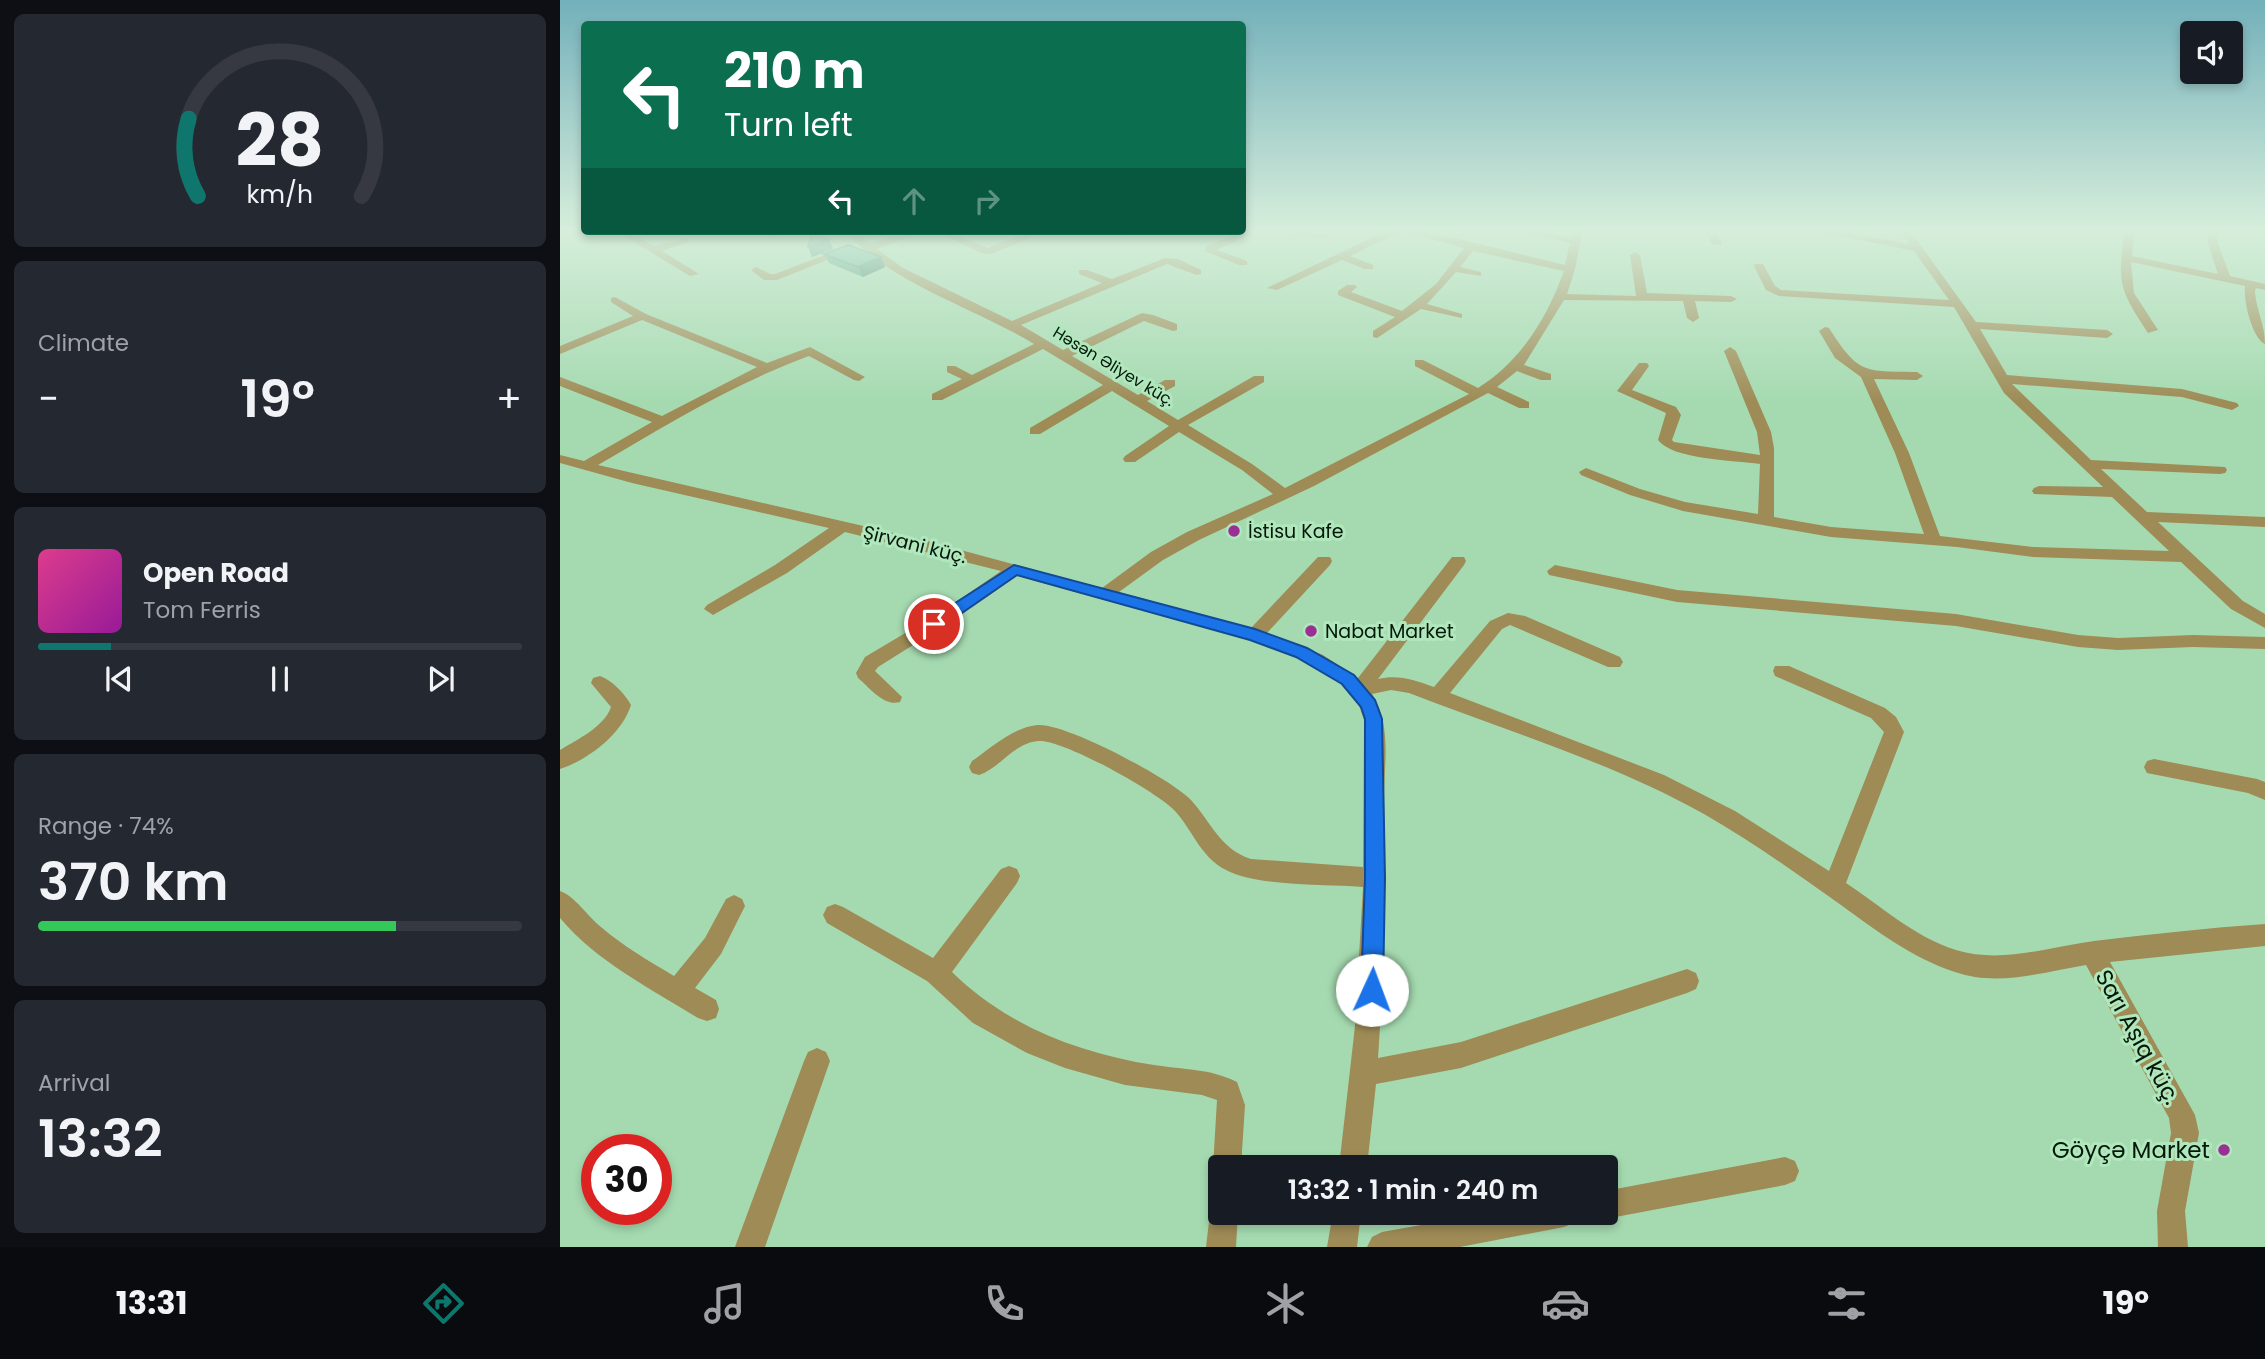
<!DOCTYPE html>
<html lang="en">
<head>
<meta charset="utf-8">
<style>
  body { margin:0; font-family:Poppins,sans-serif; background:#242831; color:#f1f3f6; height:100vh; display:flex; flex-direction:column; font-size:26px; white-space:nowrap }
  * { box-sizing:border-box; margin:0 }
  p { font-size:23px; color:#9ea1a6 }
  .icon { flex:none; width:38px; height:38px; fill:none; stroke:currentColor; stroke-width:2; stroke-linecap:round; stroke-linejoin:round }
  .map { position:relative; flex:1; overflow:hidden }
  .drawer { display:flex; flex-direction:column; gap:14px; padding:14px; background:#0d0f14; width:560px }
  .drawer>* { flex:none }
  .banner { position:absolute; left:21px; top:21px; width:665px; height:214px; border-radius:7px; box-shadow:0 4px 10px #0003; background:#0b6e4f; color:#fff; overflow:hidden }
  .tools { position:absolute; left:1620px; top:21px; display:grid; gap:14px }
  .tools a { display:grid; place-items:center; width:63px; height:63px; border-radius:7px; background:#171b24; box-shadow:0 4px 10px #0003; font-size:35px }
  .speed { position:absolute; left:21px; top:1134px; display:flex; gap:14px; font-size:35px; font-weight:700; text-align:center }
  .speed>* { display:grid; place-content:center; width:91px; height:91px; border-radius:50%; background:#171b24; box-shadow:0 4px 10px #0003; line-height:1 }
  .speed .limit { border:10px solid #d22; background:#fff; color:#111 }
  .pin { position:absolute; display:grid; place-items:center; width:60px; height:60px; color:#fff; margin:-30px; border:4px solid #fff; border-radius:50%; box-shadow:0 2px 7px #0007 }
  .me { position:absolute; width:77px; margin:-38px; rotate:2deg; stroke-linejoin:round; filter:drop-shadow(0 0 5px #0008) }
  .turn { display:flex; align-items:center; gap:24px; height:147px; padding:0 28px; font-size:32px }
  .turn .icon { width:91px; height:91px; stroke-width:2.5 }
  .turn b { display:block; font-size:49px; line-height:60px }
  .lanes { display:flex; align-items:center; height:66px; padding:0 28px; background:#0003; justify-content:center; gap:35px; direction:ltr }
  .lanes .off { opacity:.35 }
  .big { font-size:52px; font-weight:600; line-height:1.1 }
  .drawer .widget { flex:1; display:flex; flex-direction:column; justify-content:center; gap:10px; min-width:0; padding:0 24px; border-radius:10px; background:#242831 }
  .drawer .dial { align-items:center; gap:0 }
  .dial svg { height:182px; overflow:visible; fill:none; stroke:#363941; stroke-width:7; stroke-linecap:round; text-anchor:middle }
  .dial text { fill:#f1f3f6; stroke:none }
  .song { display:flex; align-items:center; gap:21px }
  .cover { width:84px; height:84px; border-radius:10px; background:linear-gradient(135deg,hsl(330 70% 55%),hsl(300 70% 35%)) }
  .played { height:7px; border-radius:4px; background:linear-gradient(90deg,#0f766e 15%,#363941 15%) }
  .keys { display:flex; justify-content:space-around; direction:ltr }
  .heat { display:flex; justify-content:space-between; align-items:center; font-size:38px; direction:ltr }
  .charge { height:10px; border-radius:5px; background:linear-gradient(90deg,#34c759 74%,#363941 0) }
  .trip { position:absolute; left:648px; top:1155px; width:410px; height:70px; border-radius:7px; background:#171b24; box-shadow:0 4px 10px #0003; font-weight:600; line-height:70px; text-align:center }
  .tab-bar { display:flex; height:112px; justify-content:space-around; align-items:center; background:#090b0e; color:#9ea1a6 }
  .tab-bar .icon { width:49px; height:49px }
  .tab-bar .selected { color:#0f766e }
  .tab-bar b { font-size:32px; color:#f1f3f6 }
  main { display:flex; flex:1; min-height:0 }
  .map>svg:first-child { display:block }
</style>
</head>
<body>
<main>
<section class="drawer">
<div class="widget dial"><svg viewBox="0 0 100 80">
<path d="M14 69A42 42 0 1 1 86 69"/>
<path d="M14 69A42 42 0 0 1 10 35" stroke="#0f766e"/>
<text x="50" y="56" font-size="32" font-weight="700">28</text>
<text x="50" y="72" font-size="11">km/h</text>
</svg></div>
<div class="widget"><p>Climate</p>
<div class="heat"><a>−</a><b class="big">19°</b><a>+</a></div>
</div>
<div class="widget">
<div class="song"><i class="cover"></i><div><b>Open Road</b><p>Tom Ferris</p></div></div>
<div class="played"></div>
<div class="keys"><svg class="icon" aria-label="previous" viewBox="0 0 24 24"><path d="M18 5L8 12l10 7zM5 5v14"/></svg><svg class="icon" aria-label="pause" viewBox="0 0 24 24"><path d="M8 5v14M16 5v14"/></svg><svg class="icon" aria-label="next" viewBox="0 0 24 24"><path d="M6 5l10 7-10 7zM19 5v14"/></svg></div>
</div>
<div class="widget"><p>Range · 74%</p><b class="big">370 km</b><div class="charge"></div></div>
<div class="widget"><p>Arrival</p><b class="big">13:32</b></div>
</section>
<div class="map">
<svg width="1705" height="1247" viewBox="0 0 1705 1247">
  <rect width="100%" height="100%" fill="#a5dab0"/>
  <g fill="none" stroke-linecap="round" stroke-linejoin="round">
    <!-- minor -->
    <path fill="#9e8b56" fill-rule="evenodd" d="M686,228H700L657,250L687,261V265H679L645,251L646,247Z
      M703,228H731L764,235L759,238Z
      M832,228H854L1005,265L1010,243L948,228H968L1011,237L1013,228H1023L1015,269L1007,294L1076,296L1070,255L1075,252L1080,255L1087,293L1171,296L1177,299L1171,302L1135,301L1139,318L1133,322L1127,318L1123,301L1004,300L964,365L991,374V380H981L957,371L937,387L969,402V408H959L928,393L754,486L639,540L603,560L559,592L691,628L758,557H770L772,561L770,565L707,633L763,655L798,678L892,557H904L906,561L904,565L818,679C838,674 855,680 874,687L930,621L948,613L965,616L1060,657L1063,662L1060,667H1048L950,625L942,629L890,693L1104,775L1175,811L1269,871L1324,732L1311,718L1215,676L1213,671L1215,666H1229L1325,708L1336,717L1344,732L1286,883C1321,906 1356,938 1396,950C1442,964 1488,947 1534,941C1591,934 1648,928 1705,924V946L1550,962L1635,1115L1639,1133L1625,1211L1628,1247H1598L1597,1211L1611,1133L1609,1118L1526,965C1483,972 1438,987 1395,972C1352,958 1317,931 1281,905C1236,873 1191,841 1144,814C1051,762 947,731 849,693L831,690L812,694C832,725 824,764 824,799C826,886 824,971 818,1058L901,1042L1127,969L1136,973L1139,981L1136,989L1127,993L901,1068L816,1084L807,1167H779L795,1026L803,887C764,884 699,887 666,870C640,857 633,830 614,810C597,792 501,738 478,741C454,743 440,768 419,775L412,773L409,767L412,761C432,747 452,728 477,725C505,722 611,779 631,800C651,822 660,849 691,859L803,867L804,720L799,705L779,682L735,657L690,640L457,576L401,615L318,667L315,671L342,697L340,702C324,707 310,688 298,678L296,673L305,657L389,607L441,571L285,532L227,573L153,615L144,609L147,605L215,565L269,528L72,483L0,463V455L24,461L92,422L0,386V377L102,416L197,367L82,320L0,354V346L73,316L51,302V298L55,297L86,314L207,363L250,347L305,377L299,381L294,380L249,356C175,383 106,425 38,465L360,539L542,588L591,552L627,532L713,494L682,470L619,432L575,462H565L563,459L565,456L609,426L552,391L480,434H470V428L543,385L483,349L382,400H372V394L402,379L387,372V366H395L412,375L474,344C417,309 327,282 286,231H297L310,244L349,231H364L317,249L343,268L452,321L542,283L519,274V270H527L552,279L605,258L618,259L641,270V274L637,275L607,264L461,325L503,350L582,313L593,315L617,324V330L613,331L584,321L512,356L578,395L605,380H615V386L587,401L618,420L694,376H704V382L628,425L692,464L725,488L909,394L855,366V360H863L918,388C961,361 987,318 1004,271L913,251L900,267L921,272V276L896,272L867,304L902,314V318L861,309L817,338L813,337V331L835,317L778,295V291L787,285H795L797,287L791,292L842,311L876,284L904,248L842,231L790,256L813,265V269H805L782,260L717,290L707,288Z
      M1143,228H1153L1162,243L1161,245H1153Z
      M1240,228H1263L1349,244L1338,228H1348L1416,322L1547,330L1553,334L1547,338L1420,329L1447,375L1622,389L1677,403L1679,406L1672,410L1622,397L1452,384L1531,460L1665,467L1667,470L1665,473L1660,474L1541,469L1587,512L1705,517V527L1598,522L1683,601L1705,614V628L1671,609L1621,562L1473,557L1397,547L1271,537L1123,511L1070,495L1021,475L1019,472L1026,468L1080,489L1125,502L1198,514L1200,464C1174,460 1113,460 1098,440L1106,413L1057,391L1079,363H1087L1089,366L1072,390L1116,407L1121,415L1112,440L1114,442L1200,455L1197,432L1164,351L1170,347L1176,351L1211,432L1214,448V517L1271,527L1364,534L1335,453L1301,377L1275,358L1259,331L1265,327L1269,328C1299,375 1304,371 1357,372L1363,376L1357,380L1314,379L1349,453L1380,536L1473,547L1609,551L1552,497L1474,494L1472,491L1474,488L1479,486L1543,487L1444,393L1394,307L1219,296L1206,290L1194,266L1195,264H1203L1215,286L1221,290L1389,300L1354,251Z
      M1565,228H1575L1572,256L1658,274L1648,244L1647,228H1657L1658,244L1670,276L1705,284V290L1696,288L1695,291C1696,310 1705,324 1705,344C1692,338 1683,300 1685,286L1571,262L1574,293L1598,330L1588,333C1557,286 1558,283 1565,228Z
      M56,231H68L94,246L128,238V242L102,251L139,274L130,276Z
      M217,231H232L212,239L207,236Z
      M376,231H389L427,248L474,231H488L431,254L421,253Z
      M551,231H578L566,236Z
      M283,248L292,250L217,280H204L191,270L196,267L210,274H215Z
      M995,565L1117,590L1396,614L1518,635L1558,638L1633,635L1705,637V649L1633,647L1558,650L1518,647L1396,626L1117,602L989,575L987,571Z
      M40,676C52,680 65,694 71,705C62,734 28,760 0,769V750C18,739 44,727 51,707L31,683L33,678Z
      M1594,759L1697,779L1705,782V800L1688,793L1587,773L1584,767L1587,761Z
      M449,866L457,869L460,876L457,883L392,972C447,1026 519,1053 594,1065C624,1070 649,1068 677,1082L685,1105L681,1167H660V1178L653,1167L657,1100L642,1095L565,1085L505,1068L467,1053L413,1023L367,981L267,923L263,915L267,907L275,904L283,907L373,958L441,869Z
      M0,891C16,897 27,916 41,927C63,946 89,961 114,976L145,938L166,899L174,895L182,899L185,906L161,954L135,988L156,1000L159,1009L156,1018L147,1021L138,1018C90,988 37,962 0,918Z
      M257,1048L266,1052L270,1061L205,1247H175L244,1061L248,1052Z
      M1225,1157L1235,1161L1239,1171L1235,1181L1225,1185L1045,1219L1034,1213H1045V1191Z
      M660,1200V1213H678L676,1247H646L650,1213L654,1203Z
      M773,1213H801L797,1247H767Z
      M928,1213H1018L1014,1223L1004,1227L900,1247H807L812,1237L822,1232Z"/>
  </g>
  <!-- wall -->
  <path fill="#389178" d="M264,254L321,257L325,267L303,277L269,263Z"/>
  <!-- shaded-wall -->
  <path fill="#2e7661" d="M269,239L273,249L252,257L248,247Z
    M321,257L325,267L303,277L298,267Z"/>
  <!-- building -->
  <path fill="#41a98b" stroke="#2e7661" stroke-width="2" d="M252,234L269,239L248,247Z
    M288,245L321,257L298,267L264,254Z"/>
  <!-- sky -->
  <linearGradient id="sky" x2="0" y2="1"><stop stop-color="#73b0ba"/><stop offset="0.57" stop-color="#d6eedb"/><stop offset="1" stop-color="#d6eedb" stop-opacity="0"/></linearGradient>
  <rect width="1705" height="403" fill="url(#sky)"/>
  <!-- route -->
  <path fill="#1a73e8" stroke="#114b97" stroke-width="2" d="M454,565L695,629L747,648L794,675L815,700L822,719L825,878L823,990L820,998L812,1001L804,998L801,990L805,878V719L801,707L782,684L736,657L690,640L457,575L380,628H369L366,624L369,620Z"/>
  <!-- markers -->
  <g fill="#9a3093" stroke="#b1e7bc" stroke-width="2.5">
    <circle cx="674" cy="531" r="7"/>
    <circle cx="751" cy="631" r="7"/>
    <circle cx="1664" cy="1150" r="7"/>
  </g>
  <g text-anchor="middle" stroke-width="6" stroke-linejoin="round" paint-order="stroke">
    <!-- far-street labels -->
    <g font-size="16" fill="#041809" stroke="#b1e7bc">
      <text transform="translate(554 366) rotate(31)" y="6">Həsən Əliyev küç.</text>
    </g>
    <!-- poi labels -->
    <g font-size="19" fill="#041809" stroke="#b1e7bc" text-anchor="start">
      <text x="688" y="538">İstisu Kafe</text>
      <text x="765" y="638">Nabat Market</text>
    </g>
    <!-- street labels -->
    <g font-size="19" fill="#041809" stroke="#b1e7bc">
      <text transform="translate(355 544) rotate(14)" y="7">Şirvani küç.</text>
    </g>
    <!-- near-street labels -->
    <g font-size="23" fill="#041809" stroke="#b1e7bc">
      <text transform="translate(1578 1037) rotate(61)" y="8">Sarı Aşıq küç.</text>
    </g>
    <!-- near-poi labels -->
    <g font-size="23" fill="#041809" stroke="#b1e7bc" text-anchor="end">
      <text x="1650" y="1158">Göyçə Market</text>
    </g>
  </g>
</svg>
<div class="tools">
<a><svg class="icon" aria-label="sound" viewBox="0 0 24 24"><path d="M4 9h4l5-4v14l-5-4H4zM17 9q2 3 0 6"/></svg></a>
</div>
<div class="speed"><div class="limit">30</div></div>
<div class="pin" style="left:374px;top:624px;background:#d93025"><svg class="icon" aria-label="arrive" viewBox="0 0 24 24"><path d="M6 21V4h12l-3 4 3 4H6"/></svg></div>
<svg class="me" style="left:812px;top:990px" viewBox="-20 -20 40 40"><circle r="19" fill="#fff"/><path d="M0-13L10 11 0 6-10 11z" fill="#1a73e8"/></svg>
<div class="trip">13:32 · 1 min · 240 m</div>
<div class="banner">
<div class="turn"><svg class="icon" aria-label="left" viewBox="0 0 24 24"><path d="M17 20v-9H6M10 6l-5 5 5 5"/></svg><div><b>210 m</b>Turn left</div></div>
<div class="lanes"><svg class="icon" aria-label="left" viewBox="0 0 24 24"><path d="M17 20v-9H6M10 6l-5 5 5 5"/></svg><svg class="icon off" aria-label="ahead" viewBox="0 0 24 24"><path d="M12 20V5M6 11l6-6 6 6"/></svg><svg class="icon off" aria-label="right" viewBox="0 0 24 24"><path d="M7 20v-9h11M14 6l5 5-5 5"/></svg></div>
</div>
</div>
</main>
<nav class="tab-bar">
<b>13:31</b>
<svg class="icon selected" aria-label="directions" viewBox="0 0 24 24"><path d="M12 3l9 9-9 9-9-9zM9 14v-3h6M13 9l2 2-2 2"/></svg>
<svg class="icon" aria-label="music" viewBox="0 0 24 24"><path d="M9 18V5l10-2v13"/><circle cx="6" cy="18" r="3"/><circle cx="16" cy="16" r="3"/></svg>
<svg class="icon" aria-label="phone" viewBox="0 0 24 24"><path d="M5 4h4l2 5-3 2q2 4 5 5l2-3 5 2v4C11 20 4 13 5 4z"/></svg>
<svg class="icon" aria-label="climate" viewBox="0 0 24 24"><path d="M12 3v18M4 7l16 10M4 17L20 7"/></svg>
<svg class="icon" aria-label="car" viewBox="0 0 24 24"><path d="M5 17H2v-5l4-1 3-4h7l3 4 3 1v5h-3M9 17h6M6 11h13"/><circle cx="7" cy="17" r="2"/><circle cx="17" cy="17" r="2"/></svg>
<svg class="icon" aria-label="filters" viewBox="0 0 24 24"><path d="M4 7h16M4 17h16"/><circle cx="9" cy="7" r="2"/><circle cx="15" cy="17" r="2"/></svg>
<b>19°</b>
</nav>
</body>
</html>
